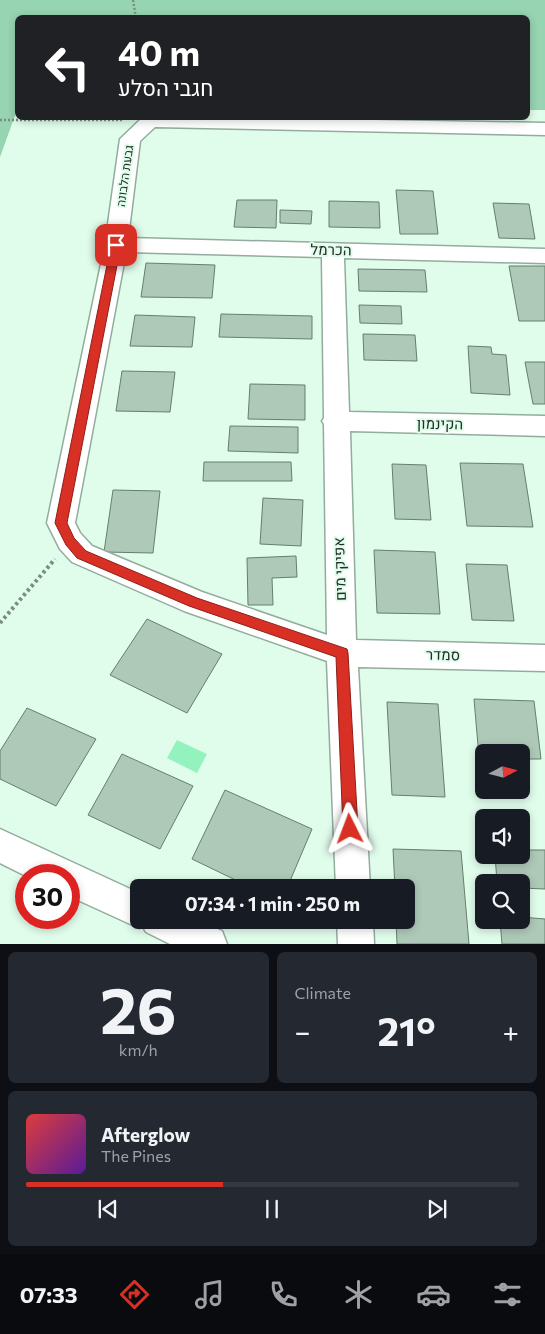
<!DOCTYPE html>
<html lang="en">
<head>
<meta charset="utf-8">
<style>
  body { margin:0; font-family:Commissioner,Heebo,sans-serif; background:#242831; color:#f1f3f6; height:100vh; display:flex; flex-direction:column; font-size:19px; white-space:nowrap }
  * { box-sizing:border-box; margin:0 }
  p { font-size:16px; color:#9ea1a6 }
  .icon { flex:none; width:28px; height:28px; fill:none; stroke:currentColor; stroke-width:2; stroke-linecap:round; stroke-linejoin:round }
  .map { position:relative; height:944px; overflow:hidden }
  .sheet { display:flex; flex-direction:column; gap:8px; padding:8px; background:#0d0f14; flex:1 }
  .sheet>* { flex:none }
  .hud { position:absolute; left:15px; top:15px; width:515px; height:105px; border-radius:8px; box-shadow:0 2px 8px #0003; background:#202124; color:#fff; overflow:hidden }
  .needle { width:32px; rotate:83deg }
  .controls { position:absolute; left:475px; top:744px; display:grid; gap:10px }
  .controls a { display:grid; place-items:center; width:55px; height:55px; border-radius:8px; background:#171b24; box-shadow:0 2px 8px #0003; font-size:25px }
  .speed { position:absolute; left:15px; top:864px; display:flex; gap:10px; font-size:25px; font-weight:700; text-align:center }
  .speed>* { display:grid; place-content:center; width:65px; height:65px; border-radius:50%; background:#171b24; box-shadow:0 2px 8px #0003; line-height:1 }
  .speed .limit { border:8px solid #d22; background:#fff; color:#111 }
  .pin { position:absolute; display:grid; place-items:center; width:42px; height:42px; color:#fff; margin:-21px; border-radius:10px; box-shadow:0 2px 8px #0006 }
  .me { position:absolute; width:55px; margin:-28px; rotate:357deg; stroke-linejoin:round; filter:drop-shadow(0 0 4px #0008) }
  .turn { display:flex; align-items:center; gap:18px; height:105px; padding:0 20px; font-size:22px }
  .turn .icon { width:65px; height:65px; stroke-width:2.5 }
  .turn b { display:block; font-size:35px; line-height:42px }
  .big { font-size:38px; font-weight:700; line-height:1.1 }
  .sheet .widget { flex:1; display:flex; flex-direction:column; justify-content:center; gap:8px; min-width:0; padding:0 18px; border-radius:8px; background:#242831 }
  .sheet .dial { align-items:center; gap:0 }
  .dial b { font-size:65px; line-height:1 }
  .song { display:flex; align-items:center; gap:15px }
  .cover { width:60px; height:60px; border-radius:8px; background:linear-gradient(135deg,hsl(0 70% 55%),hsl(270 70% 35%)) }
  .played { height:5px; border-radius:2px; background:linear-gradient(90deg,#d93025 40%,#363941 40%) }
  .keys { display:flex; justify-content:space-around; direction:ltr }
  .heat { display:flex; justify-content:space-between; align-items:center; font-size:28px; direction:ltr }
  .sheet .tiles { flex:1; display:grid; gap:8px; grid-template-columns:1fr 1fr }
  .widget:last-child { grid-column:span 2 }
  .trip { position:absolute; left:130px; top:879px; width:285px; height:50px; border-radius:8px; background:#171b24; box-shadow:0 2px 8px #0003; font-weight:700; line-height:50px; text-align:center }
  .menu { display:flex; height:80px; justify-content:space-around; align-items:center; background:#090b0e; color:#9ea1a6 }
  .menu .icon { width:35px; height:35px }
  .menu .active { color:#d93025 }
  .menu b { font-size:22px; color:#f1f3f6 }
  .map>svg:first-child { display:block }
</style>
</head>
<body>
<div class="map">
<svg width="545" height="944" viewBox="0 0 545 944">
  <rect width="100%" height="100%" fill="#e0fceb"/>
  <!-- green -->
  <path fill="#97d4b1" d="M0,0H545V110H528V18H18L17,110L0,157Z"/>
  <!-- water -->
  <path fill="#94f2bf" d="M177,740L207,754L197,773L167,758Z"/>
  <!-- building -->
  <path fill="#afc9b9" stroke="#657e6f" d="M396,190L433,191L438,234H400Z
    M237,200H277L276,228L234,227Z
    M329,201L379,202L380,228L329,227Z
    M493,203L529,204L535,239L499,238Z
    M280,210L312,211L311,224L280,223Z
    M146,263L215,265L212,298L141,297Z
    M509,266H545V321H519Z
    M358,269L425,270L427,292L359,291Z
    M359,305L401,306L402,324L360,323Z
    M221,314L312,316V339L219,337Z
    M135,315L195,317L192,347L130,346Z
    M363,334L415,335L417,361L364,360Z
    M468,346L491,347L492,354L506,355L510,395L471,393Z
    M525,362H545V404H533Z
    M122,371L175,372L170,412L116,411Z
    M250,384L305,385V420L248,419Z
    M230,426L298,427V453L228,451Z
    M204,462H291L292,481H203Z
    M460,463L523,464L533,527L467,526Z
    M392,464L426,465L431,520L395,519Z
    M113,490L160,491L153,553L104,552Z
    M263,498L303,500L301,546L260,544Z
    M374,550L435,552L440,614L377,613Z
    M296,556L297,577L272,578L273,605H248L247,558Z
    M466,564L507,565L514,621L472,620Z
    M147,619L222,654L187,713L110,675Z
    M474,699L534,701L541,759H521V752H484V757H479Z
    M387,702L438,704L445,797L392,795Z
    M27,708L96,739L56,806L0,779V751Z
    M122,754L193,786L160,849L88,815Z
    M225,790L312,829L287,888H252L192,859Z
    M393,849L461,851L469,944H397L396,920H406V888H395Z
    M521,850H545V889L521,888V882H497L495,855H521Z
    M521,917L545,919V944H502L500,920H521Z"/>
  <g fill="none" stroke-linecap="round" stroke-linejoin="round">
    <!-- minor casing -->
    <g stroke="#93ac9d" stroke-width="3">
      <path id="minor" d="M142,118H264L545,123V135L155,127L140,141L128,238L545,249V263L344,258L349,412L545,416V436L350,431L356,640L545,645V671L358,667L370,888H336L327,661L184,611L72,562L60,549L47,523L105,245L120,139ZM126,252L322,257L324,418L322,421L324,424L327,635L202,592L92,546L80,533L75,523Z
        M0,829L139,893V920H197L222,931L227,944H170L146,932L143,927L139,928L69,896V875L26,876L0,863Z
        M337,920H373L374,944H338Z"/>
    </g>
    <!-- path-far1 -->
    <path stroke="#7a8d82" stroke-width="2.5" stroke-dasharray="2 2" stroke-linecap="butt" d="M133,0L136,18
      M0,120H122"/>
    <!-- path -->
    <path stroke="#7a8d82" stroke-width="4" stroke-dasharray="3 3" stroke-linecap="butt" d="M0,623L55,559"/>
    <!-- minor -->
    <use href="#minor" fill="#fff" fill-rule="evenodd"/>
  </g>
  <!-- route -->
  <path fill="#d93025" stroke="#8d1f18" d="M116,242L121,245L67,523L74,538L86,551L197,598L347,649L348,653L358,829L356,834L350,836L345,834L343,829L336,657L189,606L77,558L66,545L55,523L111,245Z"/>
  <g text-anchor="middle" stroke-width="4" stroke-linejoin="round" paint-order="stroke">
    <!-- far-street labels -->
    <g font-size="12" fill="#242e28" stroke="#e0fceb">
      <text transform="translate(125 176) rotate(-82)" y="4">גבעת הלבונה</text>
    </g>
    <!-- street labels -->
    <g font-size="15" fill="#242e28" stroke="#e0fceb">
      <text transform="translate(331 250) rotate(1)" y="5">הכרמל</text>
      <text transform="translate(440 424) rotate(1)" y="5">הקינמון</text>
      <text transform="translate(340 569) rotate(-92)" y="5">אפיקי מים</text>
      <text transform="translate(443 655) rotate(1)" y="5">סמדר</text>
    </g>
  </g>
</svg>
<div class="controls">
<a><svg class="needle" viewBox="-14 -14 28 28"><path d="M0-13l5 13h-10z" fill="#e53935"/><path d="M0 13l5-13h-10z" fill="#9ea1a6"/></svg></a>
<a><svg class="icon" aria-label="sound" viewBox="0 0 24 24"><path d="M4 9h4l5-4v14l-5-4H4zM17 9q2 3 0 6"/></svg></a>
<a><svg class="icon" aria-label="search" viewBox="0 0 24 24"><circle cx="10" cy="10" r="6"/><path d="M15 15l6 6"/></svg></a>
</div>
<div class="speed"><div class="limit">30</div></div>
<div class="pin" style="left:116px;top:245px;background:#d93025"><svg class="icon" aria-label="arrive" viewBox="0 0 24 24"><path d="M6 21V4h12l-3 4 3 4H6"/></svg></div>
<svg class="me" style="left:350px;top:829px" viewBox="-20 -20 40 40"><path d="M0-17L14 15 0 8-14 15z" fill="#d93025" stroke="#fff" stroke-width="4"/></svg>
<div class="trip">07:34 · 1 min · 250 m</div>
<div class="hud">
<div class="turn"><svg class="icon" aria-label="left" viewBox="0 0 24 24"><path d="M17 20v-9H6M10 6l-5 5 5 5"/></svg><div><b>40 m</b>חגבי הסלע</div></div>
</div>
</div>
<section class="sheet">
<div class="tiles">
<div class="widget dial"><b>26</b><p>km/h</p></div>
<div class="widget"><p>Climate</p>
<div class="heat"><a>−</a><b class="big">21°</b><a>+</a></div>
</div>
<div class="widget">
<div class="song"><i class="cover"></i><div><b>Afterglow</b><p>The Pines</p></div></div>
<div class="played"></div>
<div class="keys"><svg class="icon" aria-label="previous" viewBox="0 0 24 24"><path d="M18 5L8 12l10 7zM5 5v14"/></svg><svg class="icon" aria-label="pause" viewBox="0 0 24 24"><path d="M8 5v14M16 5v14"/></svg><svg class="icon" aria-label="next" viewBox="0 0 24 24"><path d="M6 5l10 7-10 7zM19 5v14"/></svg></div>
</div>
</div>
</section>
<nav class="menu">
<b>07:33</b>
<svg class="icon active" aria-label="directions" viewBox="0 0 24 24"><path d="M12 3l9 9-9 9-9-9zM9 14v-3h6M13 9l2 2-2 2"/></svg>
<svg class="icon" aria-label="music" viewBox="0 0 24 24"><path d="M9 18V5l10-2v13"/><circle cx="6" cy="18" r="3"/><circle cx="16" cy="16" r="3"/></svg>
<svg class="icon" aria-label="phone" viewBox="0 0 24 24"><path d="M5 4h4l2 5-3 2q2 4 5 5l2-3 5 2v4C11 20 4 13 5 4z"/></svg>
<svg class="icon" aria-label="climate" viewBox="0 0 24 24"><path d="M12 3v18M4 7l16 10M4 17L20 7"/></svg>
<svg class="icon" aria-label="car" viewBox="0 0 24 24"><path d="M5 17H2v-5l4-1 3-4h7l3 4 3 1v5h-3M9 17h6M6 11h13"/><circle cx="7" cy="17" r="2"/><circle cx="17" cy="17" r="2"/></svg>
<svg class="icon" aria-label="filters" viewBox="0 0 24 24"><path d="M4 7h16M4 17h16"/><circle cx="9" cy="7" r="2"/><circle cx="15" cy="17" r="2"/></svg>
</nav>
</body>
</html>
